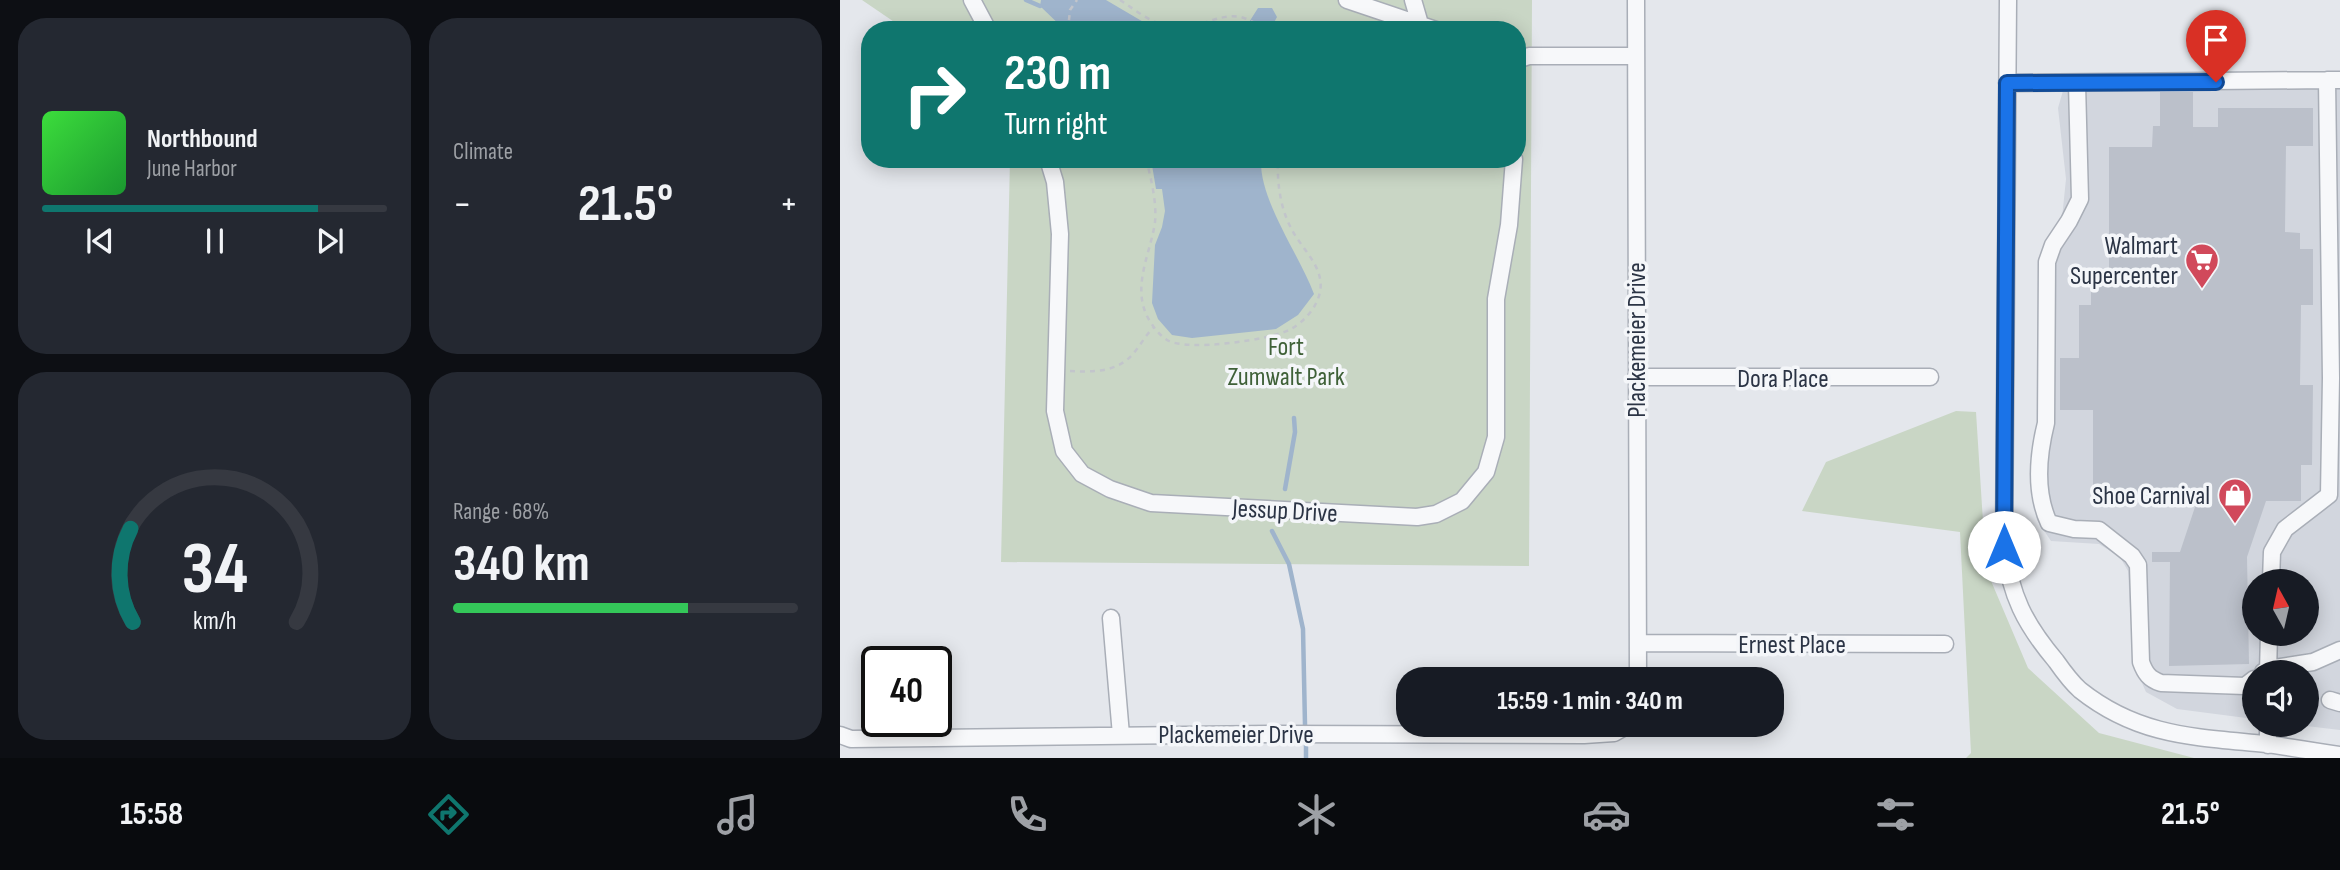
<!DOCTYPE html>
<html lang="en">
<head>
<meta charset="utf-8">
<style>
  body { margin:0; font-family:"Sofia Sans Condensed",sans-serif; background:#242831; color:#f1f3f6; height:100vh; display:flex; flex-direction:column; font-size:26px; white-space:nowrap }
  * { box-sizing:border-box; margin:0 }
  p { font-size:23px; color:#9ea1a6 }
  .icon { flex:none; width:38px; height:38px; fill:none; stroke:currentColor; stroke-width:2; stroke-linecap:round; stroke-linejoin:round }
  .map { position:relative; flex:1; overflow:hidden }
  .sheet { display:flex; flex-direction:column; gap:18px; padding:18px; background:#0d0f14; width:840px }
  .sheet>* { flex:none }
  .guide { position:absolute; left:21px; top:21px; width:665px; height:147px; border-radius:28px; box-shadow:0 4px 18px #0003; background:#0f766e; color:#fff; overflow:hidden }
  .needle { width:46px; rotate:352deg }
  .fabs { position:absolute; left:1402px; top:569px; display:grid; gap:14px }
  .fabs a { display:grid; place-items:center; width:77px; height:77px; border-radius:50%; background:#171b24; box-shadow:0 4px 18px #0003; font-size:35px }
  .speed { position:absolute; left:21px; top:646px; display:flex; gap:14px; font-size:35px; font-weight:700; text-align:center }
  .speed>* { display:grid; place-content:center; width:91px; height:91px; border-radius:50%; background:#171b24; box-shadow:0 4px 18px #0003; line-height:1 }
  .speed .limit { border:4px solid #111; border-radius:10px; background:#fff; color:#111 }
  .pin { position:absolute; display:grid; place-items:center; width:60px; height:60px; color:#fff; margin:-72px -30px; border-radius:50% 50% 50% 0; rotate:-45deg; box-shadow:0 0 7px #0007 }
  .pin .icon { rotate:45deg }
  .me { position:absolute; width:77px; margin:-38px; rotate:0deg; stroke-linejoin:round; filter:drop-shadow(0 0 5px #0008) }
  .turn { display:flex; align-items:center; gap:24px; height:147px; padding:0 28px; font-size:32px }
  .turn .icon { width:91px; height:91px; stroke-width:2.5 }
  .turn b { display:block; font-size:49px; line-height:60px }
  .big { font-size:52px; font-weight:700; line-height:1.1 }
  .sheet .widget { flex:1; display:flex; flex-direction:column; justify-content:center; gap:10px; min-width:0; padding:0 24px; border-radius:28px; background:#242831 }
  .sheet .dial { align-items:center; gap:0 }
  .dial svg { height:182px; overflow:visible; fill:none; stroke:#363941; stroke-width:7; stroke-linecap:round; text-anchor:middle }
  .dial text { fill:#f1f3f6; stroke:none }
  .song { display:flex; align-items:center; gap:21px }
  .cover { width:84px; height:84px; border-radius:10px; background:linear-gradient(135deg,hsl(120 70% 55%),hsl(130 70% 35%)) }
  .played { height:7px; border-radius:4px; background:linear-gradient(90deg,#0f766e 80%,#363941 80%) }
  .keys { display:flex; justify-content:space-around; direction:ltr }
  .heat { display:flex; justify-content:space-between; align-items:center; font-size:38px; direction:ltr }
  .charge { height:10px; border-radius:5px; background:linear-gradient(90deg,#34c759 68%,#363941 0) }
  .sheet .tiles { flex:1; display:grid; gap:18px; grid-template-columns:repeat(2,1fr) }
  .trip { position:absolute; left:556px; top:667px; width:388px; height:70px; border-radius:28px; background:#171b24; box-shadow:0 4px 18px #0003; font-weight:700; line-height:70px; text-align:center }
  .tabs { display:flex; height:112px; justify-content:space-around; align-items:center; background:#090b0e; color:#9ea1a6 }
  .tabs .icon { width:49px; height:49px }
  .tabs .active { color:#0f766e }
  .tabs b { font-size:32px; color:#f1f3f6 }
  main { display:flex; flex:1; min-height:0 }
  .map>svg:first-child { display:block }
</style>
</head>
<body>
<main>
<section class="sheet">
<div class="tiles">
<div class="widget">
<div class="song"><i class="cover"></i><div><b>Northbound</b><p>June Harbor</p></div></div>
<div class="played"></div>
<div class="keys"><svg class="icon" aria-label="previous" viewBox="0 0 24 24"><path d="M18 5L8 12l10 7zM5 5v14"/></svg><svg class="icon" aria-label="pause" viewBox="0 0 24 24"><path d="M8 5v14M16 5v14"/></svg><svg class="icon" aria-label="next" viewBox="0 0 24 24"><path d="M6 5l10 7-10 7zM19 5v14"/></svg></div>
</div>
<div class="widget"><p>Climate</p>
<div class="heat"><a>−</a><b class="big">21.5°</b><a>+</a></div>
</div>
<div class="widget dial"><svg viewBox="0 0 100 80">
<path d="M14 69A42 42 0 1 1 86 69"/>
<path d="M14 69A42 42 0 0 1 13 28" stroke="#0f766e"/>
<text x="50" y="56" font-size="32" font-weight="700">34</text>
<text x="50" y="72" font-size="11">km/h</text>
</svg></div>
<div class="widget"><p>Range · 68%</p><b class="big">340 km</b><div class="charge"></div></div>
</div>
</section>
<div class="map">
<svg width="1500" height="758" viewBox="0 0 1500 758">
  <rect width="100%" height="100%" fill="#e4e7ec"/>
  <!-- built -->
  <path fill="#d2d6de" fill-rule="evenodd" d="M1500,71V730L1458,725L1466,724V672H1414V719L1337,709L1306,692L1293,663L1288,571L1280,557L1259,544L1211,541L1197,520L1192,469L1198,432L1201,263L1222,218L1226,179L1218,108L1227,77ZM1414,581H1466V634H1414Z"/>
  <!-- green -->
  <path fill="#c9d6c5" d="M22,0H692L689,566L161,562L170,159H677V30H66Z
    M1116,411L1136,412L1146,569L1188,668L1259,733L1354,758H1126L1131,753L1120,532L962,511L986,462Z"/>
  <!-- water -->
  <path fill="#9fb4cc" d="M201,0H266L317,30H225L200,6Z
    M418,8H432L437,17L430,30H397L406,27Z
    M311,159H421C419,200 459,254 474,294L458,315L436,329L352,338L332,335L318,319L312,303L315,245L322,227L325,211L322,189H316Z"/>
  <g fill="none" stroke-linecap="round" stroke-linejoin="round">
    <!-- stream -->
    <path stroke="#9fb4cc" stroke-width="4.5" d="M186,0L200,6
      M445,489L455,432L454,418
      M432,531L449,564L463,629L465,725
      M466,743V758"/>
  </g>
  <!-- building -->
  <path fill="#bbc0ca" d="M1320,92H1353V127H1378V108H1473V146H1446L1445,232L1460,233V249H1473V305H1461L1460,385H1473L1472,465H1461V501H1426L1407,557L1409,664L1329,666L1330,562H1312V552H1340L1357,501L1253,500V410H1220V358H1239V305H1251V276H1269V147H1312L1313,126H1320Z"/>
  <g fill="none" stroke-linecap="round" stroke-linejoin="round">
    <!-- minor casing -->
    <g stroke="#a9aeb7" stroke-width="19">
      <path id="minor" d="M132,0L148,30
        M507,0L596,30
        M573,0L580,24
        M796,0L798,679
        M1168,0L1164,547C1171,596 1184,623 1216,661C1223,671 1231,682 1240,690C1299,737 1356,737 1426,744C1451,747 1475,752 1500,755
        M677,60L689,56H796
        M1167,83L1487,80
        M1237,84L1240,199L1229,221L1213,245L1207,262L1206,423C1198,455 1194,491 1209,523L1234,529L1259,530L1292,556L1298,565L1301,662C1305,673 1309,679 1321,683L1405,686L1414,679
        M208,159L215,182L220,234L215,411L224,451L242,474L270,489L311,503L577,517L596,514L622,501L646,472L656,437V299L669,225L674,159
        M796,377H1090
        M1431,581L1432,552L1445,529L1489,495L1491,378L1487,80H1500
        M271,618L281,735
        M798,643L1105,644
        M1423,672L1428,669L1473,662L1500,650
        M1428,672L1429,634
        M1490,700L1500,703
        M1428,724V745
        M0,735L11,739L431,734L744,735L774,733L790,724"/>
    </g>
    <!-- path -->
    <path stroke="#c2c5cb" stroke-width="2.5" stroke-dasharray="5 5" stroke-linecap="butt" d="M280,0C297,11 314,26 335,27C371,29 390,0 424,30
      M228,30L230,10L237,0
      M306,159C311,178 317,203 315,222C311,252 292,285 307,316C311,324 319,335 327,340C347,352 431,340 451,329C465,321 477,307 480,292C485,266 460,248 450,226C440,206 437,182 438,159
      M230,371C252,372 276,373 293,354C300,346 305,336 313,328"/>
    <!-- minor -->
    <use href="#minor" stroke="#f7f8fa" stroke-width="16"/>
  </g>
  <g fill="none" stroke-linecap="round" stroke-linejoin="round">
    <!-- route casing -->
    <g stroke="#114b97" stroke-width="18">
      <path id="route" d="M1164,547L1167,83L1376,82"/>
    </g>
    <!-- route -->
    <use href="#route" stroke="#1a73e8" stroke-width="12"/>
  </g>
  <!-- icons -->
  <defs>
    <g id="supermarket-pin" transform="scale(1.75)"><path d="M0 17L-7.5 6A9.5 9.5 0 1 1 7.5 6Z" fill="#d1495b" stroke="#f4f6f9"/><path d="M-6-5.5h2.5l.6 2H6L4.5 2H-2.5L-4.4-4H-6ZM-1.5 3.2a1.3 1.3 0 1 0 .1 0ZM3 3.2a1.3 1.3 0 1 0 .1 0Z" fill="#fff"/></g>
    <g id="shop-pin" transform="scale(1.75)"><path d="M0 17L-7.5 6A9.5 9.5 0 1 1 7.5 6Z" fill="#d1495b" stroke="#f4f6f9"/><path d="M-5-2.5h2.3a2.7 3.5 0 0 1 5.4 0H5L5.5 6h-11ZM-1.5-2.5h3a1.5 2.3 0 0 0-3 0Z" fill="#fff"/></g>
  </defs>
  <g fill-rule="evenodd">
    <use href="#supermarket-pin" x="1362" y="260"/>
    <use href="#shop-pin" x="1395" y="495"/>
  </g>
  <g text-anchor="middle" stroke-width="7" stroke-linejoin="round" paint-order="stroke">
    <!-- poi labels -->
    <g font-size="26" fill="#2b3445" stroke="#f4f6f9" text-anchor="end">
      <text x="1338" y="254">Walmart<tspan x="1338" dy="30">Supercenter</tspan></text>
      <text x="1370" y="504">Shoe Carnival</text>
    </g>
    <!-- street labels -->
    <g font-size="26" fill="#2b3445" stroke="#f4f6f9">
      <text transform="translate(796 340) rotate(-90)" y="9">Plackemeier Drive</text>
      <text x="943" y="387">Dora Place</text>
      <text transform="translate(445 510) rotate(3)" y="9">Jessup Drive</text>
      <text x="952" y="653">Ernest Place</text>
      <text x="396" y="743">Plackemeier Drive</text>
    </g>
    <!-- park labels -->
    <g font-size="26" fill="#3f6138" stroke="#f4f6f9">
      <text x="446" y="355">Fort<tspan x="446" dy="30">Zumwalt Park</tspan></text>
    </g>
  </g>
</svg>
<div class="fabs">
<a><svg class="needle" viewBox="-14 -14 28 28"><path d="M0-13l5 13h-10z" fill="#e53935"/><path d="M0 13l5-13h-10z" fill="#9ea1a6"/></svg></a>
<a><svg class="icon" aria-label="sound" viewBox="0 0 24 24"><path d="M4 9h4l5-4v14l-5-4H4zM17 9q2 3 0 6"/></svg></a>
</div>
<div class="speed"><div class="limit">40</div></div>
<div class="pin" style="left:1376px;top:82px;background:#d93025"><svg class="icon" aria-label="arrive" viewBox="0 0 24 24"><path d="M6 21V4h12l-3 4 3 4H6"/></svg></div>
<svg class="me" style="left:1164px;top:547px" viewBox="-20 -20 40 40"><circle r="19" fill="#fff"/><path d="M0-13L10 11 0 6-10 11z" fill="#1a73e8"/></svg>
<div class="trip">15:59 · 1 min · 340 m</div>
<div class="guide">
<div class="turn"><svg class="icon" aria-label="right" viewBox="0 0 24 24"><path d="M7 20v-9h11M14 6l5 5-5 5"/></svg><div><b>230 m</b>Turn right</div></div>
</div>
</div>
</main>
<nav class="tabs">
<b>15:58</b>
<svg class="icon active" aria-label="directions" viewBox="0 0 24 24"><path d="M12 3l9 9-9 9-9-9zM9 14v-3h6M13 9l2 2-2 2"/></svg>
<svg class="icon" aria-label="music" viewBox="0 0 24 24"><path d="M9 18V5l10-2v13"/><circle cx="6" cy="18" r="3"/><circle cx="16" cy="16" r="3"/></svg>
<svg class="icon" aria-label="phone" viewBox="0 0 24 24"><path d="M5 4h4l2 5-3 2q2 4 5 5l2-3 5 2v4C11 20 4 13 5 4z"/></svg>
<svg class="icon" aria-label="climate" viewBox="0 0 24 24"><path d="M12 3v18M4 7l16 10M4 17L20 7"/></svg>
<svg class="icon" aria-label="car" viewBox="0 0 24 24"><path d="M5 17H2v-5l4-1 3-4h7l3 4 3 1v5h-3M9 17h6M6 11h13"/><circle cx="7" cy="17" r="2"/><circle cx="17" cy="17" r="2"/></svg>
<svg class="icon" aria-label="filters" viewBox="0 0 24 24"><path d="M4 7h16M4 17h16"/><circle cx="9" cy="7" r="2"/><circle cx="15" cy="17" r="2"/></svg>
<b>21.5°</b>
</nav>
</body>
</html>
